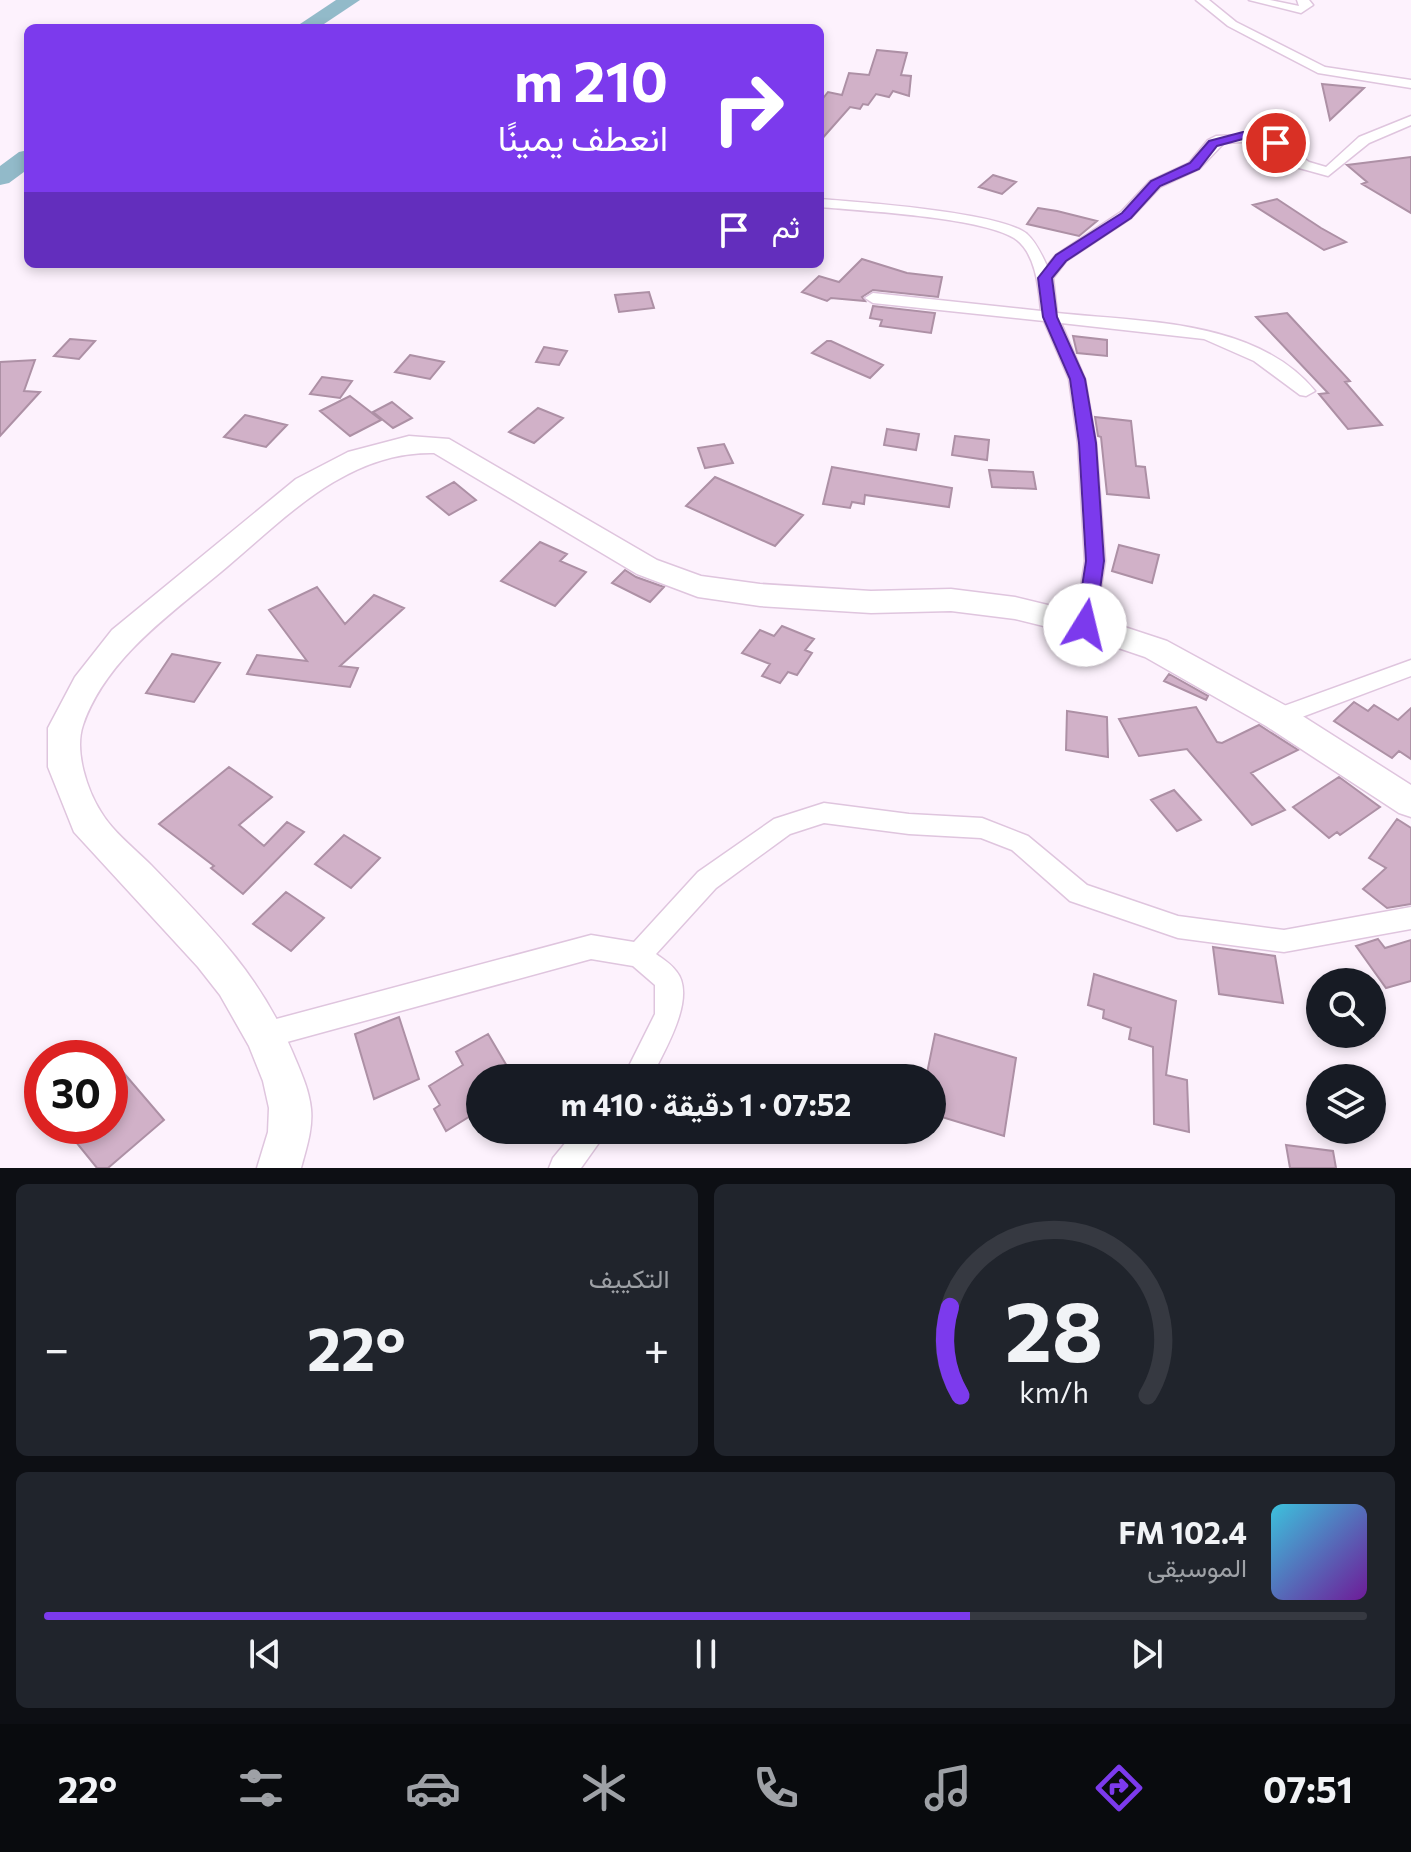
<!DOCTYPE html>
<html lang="ar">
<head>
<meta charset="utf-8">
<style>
  body { margin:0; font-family:Commissioner,Vazirmatn,sans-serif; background:#20242c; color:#f1f3f6; direction:rtl; height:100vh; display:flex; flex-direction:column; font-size:30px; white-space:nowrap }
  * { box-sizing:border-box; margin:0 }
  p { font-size:26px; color:#9ea1a6 }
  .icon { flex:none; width:44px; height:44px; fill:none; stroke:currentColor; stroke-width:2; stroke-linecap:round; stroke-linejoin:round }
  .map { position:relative; height:1168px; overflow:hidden; direction:ltr }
  .details { display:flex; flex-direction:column; gap:16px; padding:16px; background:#0d0f14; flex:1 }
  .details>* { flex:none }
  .guide { position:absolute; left:24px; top:24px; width:800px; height:244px; border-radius:12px; box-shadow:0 4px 12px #0003; direction:rtl; background:#7c3aed; color:#fff; overflow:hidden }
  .fabs { position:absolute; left:1306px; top:968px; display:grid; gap:16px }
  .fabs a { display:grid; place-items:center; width:80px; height:80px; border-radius:50%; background:#171b24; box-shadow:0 4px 12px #0003; font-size:40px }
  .speed { position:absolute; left:24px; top:1040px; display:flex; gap:16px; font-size:40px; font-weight:700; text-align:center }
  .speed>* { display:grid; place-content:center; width:104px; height:104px; border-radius:50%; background:#171b24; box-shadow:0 4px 12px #0003; line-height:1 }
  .speed .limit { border:12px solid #d22; background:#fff; color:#111 }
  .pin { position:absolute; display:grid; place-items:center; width:68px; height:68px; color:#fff; margin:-34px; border:4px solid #fff; border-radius:50%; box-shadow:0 2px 8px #0007 }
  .me { position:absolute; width:88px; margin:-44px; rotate:9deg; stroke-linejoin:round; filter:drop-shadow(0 0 6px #0008) }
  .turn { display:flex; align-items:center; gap:28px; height:168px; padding:0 24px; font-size:36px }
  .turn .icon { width:104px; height:104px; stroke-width:2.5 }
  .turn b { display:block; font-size:56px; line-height:68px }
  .then { display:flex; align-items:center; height:76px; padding:0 24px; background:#0003; gap:16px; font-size:30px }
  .big { font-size:60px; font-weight:700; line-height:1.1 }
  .details .widget { flex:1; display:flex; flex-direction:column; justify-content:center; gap:12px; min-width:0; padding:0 28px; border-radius:12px; background:#20242c }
  .details .dial { align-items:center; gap:0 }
  .dial svg { height:208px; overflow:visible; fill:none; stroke:#363941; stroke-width:7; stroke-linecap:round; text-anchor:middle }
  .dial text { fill:#f1f3f6; stroke:none }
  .song { display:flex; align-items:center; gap:24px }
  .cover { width:96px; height:96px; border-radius:12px; background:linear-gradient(135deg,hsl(190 70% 55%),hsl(280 70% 35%)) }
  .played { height:8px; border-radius:4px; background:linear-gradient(90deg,#7c3aed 70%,#363941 70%) }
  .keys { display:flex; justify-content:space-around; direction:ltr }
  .heat { display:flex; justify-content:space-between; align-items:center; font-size:44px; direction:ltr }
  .details .tiles { flex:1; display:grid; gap:16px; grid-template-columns:1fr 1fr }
  .widget:last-child { grid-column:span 2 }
  .trip { position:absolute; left:466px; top:1064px; width:480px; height:80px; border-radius:40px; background:#171b24; box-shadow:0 4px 12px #0003; font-weight:700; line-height:80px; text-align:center; direction:rtl }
  .tabs { display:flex; height:128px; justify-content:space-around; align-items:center; background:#090b0e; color:#9ea1a6 }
  .tabs .icon { width:56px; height:56px }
  .tabs .selected { color:#7c3aed }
  .tabs b { font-size:36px; color:#f1f3f6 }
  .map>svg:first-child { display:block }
</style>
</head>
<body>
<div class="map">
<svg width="1411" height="1168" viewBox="0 0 1411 1168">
  <rect width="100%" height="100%" fill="#fdf2fd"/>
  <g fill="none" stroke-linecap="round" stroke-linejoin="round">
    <!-- river -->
    <path fill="#92bac9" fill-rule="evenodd" d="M336,0H360L318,28H294Z
      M28,150V169L9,183L0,185V166L19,152Z"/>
  </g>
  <!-- building -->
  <path fill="#d1b1c8" stroke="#ad90a5" stroke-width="2" d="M877,50L907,53L901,75L911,76L909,96L893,91L889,97L876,94L868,105L863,104L860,109L850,107L820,141V102L828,92L842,95L849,73L869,75Z
    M1322,84L1364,88L1330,120Z
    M1411,157V213L1362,184L1367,182L1347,165Z
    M993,175L1016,182L1002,194L979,187Z
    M1277,199L1321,228L1346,242L1324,250L1253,205Z
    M1038,208L1057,211L1097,221L1079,236L1027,224Z
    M862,259L907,273L942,277L938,297L873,290L862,297L865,301L831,298L827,301L802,292L819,276L839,282Z
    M649,292L654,308L619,312L615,295Z
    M873,306L935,313L931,333L880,326L882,320L870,318Z
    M1287,313L1350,381L1345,382L1382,425L1348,429L1319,394L1328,393L1256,317Z
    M1073,336L1107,340V356L1077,353Z
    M70,339L95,341L79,359L54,356Z
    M827,341H831L883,365L870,378L812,353Z
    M544,347L567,351L559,365L536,362Z
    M410,355L444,362L430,379L395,372Z
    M35,360L24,391L40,392L0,436V362Z
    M322,377L352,381L340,398L310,394Z
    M350,396L381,420L350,436L320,411Z
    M392,402L412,418L393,428L373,412Z
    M538,408L563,418L534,443L509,432Z
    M245,415L287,425L266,447L224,437Z
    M1095,417L1131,421L1136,466L1145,467L1149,498L1107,494L1101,437L1098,436Z
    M887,429L919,434L916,450L884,445Z
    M955,436L989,440L987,460L952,455Z
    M724,444L733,463L705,468L698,448Z
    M832,467L952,488L949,507L865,495L864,504L852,502L850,508L823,504Z
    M989,470L1033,472L1036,489L992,487Z
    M715,477L803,515L775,546L686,506Z
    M454,482L476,500L449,515L427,497Z
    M540,542L567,554L560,561L586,572L555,606L501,581Z
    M1119,545L1159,555L1152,583L1112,571Z
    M625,570L636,577L664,587L650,602L612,583Z
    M317,587L345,624L374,595L404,608L340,666L358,668L350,687L247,674L257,655L307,661L269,610Z
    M782,626L814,639L805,650L812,653L797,675L788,672L780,683L762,676L770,664L742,653L760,630L774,636Z
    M172,654L220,663L194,702L146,693Z
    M1169,674L1208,696L1206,700L1164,681Z
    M1354,702L1368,711L1374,705L1398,720L1411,708V759L1399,751L1392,758L1334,721Z
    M1196,707L1217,742L1222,743L1259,725L1298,750L1251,773L1285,810L1252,825L1187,749L1139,756L1119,719Z
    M1067,711L1107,717L1108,757L1066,750Z
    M229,767L272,797L239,825L264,846L287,822L304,832L243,894L211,868L214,866L159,824Z
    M1339,777L1380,807L1340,835L1337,832L1329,838L1293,807Z
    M1174,790L1201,820L1177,831L1151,800Z
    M1397,819L1411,828V904L1387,908L1363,889L1386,868L1369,858Z
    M344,835L380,858L351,888L315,864Z
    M286,892L324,918L291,951L253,924Z
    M1378,939L1385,948L1411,940V981L1386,988L1356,946Z
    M1213,947L1275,956L1283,1003L1219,994Z
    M1094,974L1176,1001L1166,1075L1187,1080L1189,1132L1154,1124L1153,1047L1129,1039L1131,1028L1103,1018L1104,1010L1088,1005Z
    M399,1017L419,1079L374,1099L355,1034Z
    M488,1034L514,1078H480V1110L446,1131L434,1109L440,1105L429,1086L463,1065L456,1052Z
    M935,1034L1016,1058L1004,1136L932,1114V1078H926Z
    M110,1057L164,1120L108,1168H97L63,1126H110Z
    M1286,1145L1333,1151L1336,1168H1290Z"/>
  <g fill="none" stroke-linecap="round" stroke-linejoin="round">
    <!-- minor casing -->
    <g stroke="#dfc5de" stroke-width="3">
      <path id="minor" d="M1196,0H1209L1236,22L1325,67L1411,80V88L1318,73L1228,26Z
        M1249,0H1270L1299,6L1297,0H1309L1313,5L1301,13Z
        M1411,116V125L1369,143L1328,176L1299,168L1260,141L1224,143L1199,169L1160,187L1131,218L1066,261L1053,278L1057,313C1141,322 1256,319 1315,391L1306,396L1300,395L1254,361L1204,339L1061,323L1085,379L1096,443L1105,561L1095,625L1092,630H1078L1075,625L1085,561L1078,443L1069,379L1044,321L873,303L865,298L873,293L1041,311C1039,289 1036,252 1014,238C979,217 864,211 820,207V199C859,202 1001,212 1027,234C1036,242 1042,255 1047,266L1056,255L1121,212L1150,181L1189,163L1208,140L1216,136L1268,134L1309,162L1326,167L1359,137Z
        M1411,660V676L1278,726L1270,723L1267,717L1270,711Z
        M824,803L909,814L982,818L1028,836L1087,885L1178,916L1284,930L1411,907V929L1284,952L1178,938L1070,901L1012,850L981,838L909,834L824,823L790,834L716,888L656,954C663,959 671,964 676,971C698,997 663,1053 651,1078H623L655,1014V985L633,966L591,959L265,1048L255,1044L252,1035L255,1026L265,1022L591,935L634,942L698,872L774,819Z
        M576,1130H608L581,1168H549L553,1158Z"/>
    </g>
    <!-- secondary casing -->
    <g stroke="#dfc5de" stroke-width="3">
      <path id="secondary" d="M409,436L449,439L657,560L701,576L760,584L871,591L951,589L1015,597L1085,614L1167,641L1290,708L1411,785V817L1399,813L1266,726L1145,657L1080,635L1015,619L951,611L871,613L760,606L698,597L637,574L434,453C349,451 288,515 228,566C175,611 107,656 83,725C74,751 87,790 101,812C112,831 135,849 151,865C209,925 258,972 292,1051C300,1070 309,1089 311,1109C313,1129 306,1149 301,1168H257L268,1132L269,1108L263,1081L249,1046L220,995L198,967L74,832L48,767V728L75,677L112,630L296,479L348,452Z"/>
    </g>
    <!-- minor -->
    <use href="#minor" fill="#fff" fill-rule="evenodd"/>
    <!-- secondary -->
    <use href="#secondary" fill="#fff" fill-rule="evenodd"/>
  </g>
  <!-- route -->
  <path fill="#7c3aed" stroke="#51269a" stroke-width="2" d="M1243,132L1267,134L1282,143L1276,147L1261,140L1243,139L1217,146L1199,169L1160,186L1131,218L1066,261L1052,278L1057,317L1085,379L1096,443L1104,561L1095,625L1092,630H1079L1076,625L1086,561L1079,443L1070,379L1043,317L1038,278L1056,255L1122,213L1151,181L1190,163L1209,141Z"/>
</svg>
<div class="fabs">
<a><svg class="icon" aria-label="search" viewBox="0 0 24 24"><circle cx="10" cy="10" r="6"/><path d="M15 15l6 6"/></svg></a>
<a><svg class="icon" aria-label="layers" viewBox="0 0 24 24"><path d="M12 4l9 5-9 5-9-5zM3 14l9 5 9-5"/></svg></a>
</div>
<div class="speed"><div class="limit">30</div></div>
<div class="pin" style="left:1276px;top:143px;background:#d93025"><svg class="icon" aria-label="arrive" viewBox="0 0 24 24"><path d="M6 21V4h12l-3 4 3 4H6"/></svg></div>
<svg class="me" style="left:1085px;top:625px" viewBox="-20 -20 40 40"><circle r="19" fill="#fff"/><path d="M0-13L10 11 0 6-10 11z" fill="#7c3aed"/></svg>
<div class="trip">07:52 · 1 دقيقة · 410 m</div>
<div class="guide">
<div class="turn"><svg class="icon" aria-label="right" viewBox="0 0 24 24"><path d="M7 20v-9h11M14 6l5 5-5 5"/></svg><div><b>210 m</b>انعطف يمينًا</div></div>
<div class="then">ثم<svg class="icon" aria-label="arrive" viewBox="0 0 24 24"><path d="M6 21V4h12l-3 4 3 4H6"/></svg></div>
</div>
</div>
<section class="details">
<div class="tiles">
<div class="widget dial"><svg viewBox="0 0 100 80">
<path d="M14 69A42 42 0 1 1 86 69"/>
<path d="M14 69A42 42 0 0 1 10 35" stroke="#7c3aed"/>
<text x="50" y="56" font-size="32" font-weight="700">28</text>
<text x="50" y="72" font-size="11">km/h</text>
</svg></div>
<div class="widget"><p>التكييف</p>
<div class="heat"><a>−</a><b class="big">22°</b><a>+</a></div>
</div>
<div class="widget">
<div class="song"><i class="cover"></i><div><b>102.4 FM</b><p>الموسيقى</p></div></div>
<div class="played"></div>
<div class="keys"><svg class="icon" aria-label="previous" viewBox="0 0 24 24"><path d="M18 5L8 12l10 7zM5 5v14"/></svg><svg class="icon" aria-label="pause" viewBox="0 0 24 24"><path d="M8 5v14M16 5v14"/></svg><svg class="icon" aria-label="next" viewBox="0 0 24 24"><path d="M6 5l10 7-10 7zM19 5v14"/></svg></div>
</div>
</div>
</section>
<nav class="tabs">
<b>07:51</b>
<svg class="icon selected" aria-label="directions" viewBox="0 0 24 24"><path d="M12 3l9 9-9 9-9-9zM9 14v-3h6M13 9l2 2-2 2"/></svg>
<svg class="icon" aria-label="music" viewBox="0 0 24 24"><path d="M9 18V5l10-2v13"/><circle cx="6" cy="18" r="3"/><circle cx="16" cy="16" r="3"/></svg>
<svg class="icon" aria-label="phone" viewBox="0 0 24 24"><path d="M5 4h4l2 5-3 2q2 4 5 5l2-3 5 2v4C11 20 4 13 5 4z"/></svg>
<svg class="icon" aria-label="climate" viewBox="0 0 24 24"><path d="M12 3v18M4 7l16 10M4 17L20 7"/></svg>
<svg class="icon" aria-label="car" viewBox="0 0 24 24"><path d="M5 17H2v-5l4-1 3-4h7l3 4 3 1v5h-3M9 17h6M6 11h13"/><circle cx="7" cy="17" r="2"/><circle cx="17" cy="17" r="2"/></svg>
<svg class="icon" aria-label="filters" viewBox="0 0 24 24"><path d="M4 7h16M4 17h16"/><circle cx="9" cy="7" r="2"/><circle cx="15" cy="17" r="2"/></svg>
<b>22°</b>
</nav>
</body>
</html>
